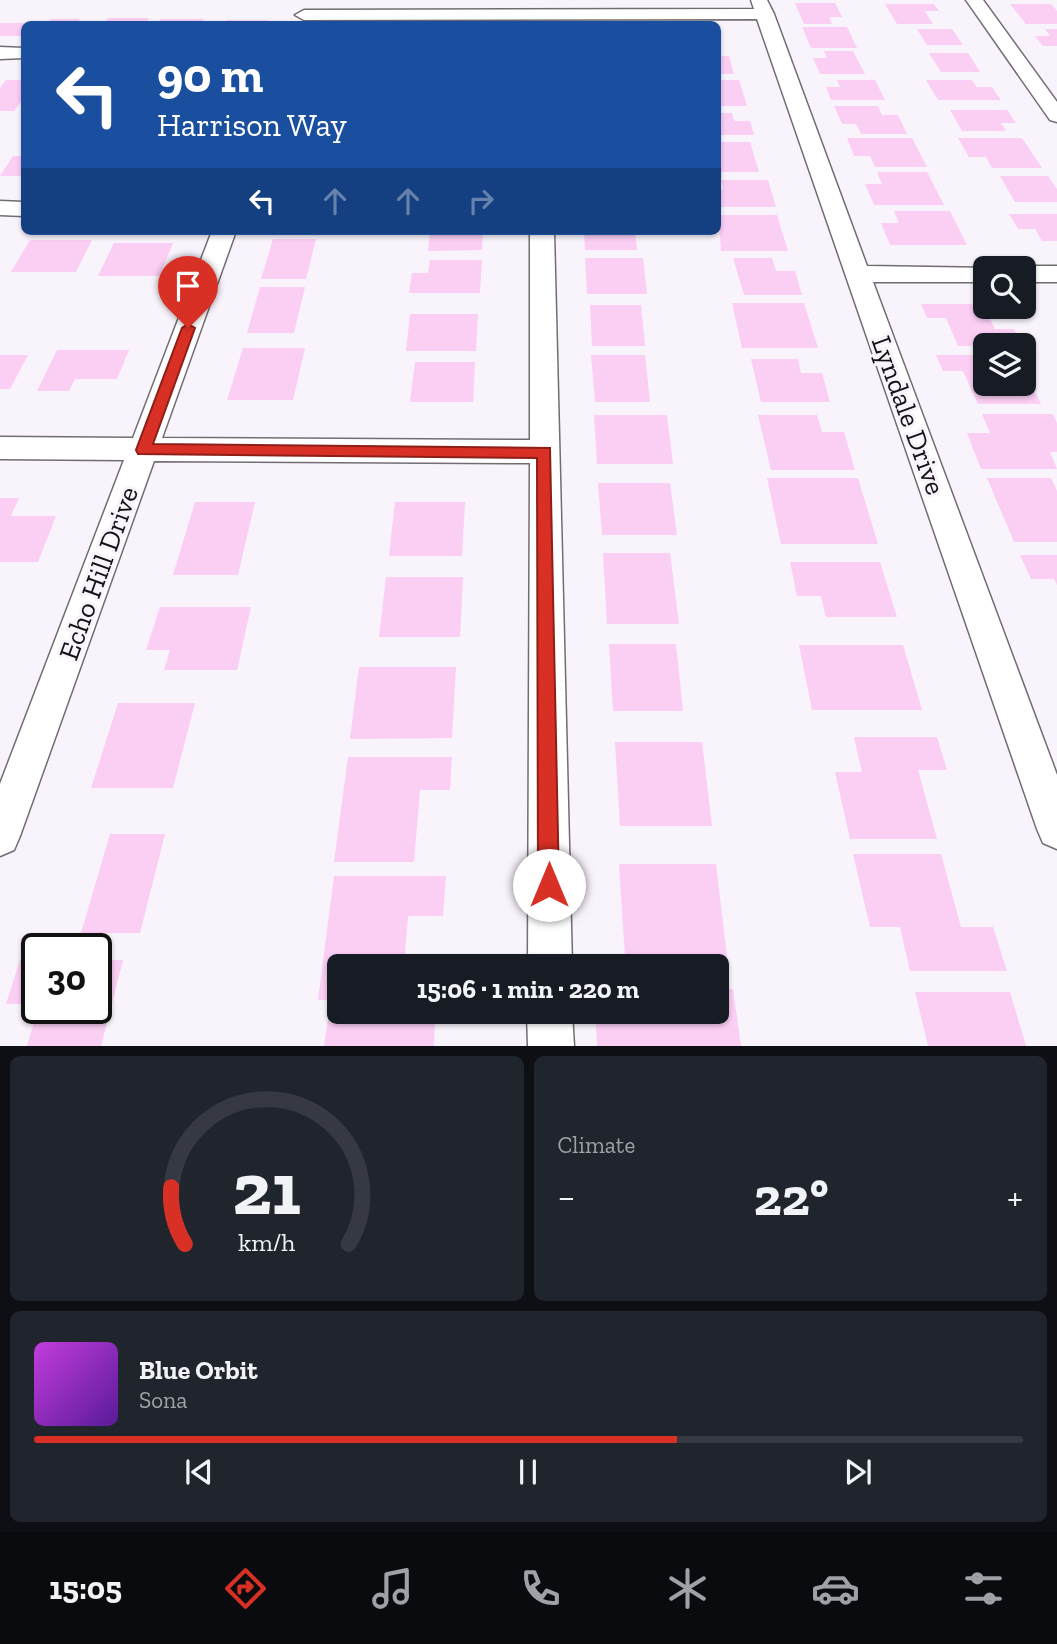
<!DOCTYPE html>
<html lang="en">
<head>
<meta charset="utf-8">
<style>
  body { margin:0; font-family:"Zilla Slab",serif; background:#20242c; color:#f1f3f6; height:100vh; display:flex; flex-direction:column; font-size:26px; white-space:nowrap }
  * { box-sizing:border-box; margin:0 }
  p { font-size:23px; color:#9ea1a6 }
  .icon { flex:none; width:38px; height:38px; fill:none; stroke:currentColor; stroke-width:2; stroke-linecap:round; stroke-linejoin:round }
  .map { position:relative; height:1046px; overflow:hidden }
  .drawer { display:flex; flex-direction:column; gap:10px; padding:10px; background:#0d0f14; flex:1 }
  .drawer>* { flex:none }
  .guide { position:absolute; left:21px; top:21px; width:700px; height:214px; border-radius:10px; box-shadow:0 2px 5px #0004; background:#1a4fa0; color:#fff; overflow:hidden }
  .fabs { position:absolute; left:973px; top:256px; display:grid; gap:14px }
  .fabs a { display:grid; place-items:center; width:63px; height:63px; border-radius:10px; background:#171b24; box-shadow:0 2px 5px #0004; font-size:35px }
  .speed { position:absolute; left:21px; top:933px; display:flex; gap:14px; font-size:35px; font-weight:700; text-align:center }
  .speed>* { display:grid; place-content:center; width:91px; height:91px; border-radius:50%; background:#171b24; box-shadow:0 2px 5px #0004; line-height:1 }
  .speed .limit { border:4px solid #111; border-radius:10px; background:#fff; color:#111 }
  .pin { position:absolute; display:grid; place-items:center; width:60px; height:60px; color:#fff; margin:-72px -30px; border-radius:50% 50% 50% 0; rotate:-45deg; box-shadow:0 0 7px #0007 }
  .pin .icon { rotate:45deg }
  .me { position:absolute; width:77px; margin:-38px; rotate:0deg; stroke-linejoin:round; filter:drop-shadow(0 0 5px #0008) }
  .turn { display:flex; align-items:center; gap:24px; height:147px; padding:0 21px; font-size:32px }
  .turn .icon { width:91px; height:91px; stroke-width:2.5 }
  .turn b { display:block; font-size:49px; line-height:60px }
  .lanes { display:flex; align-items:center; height:66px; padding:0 21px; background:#0003; justify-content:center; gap:35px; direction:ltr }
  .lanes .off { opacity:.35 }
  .big { font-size:52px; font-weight:700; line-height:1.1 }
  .drawer .widget { flex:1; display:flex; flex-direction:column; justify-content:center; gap:10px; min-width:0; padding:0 24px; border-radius:10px; background:#20242c }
  .drawer .dial { align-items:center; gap:0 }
  .dial svg { height:182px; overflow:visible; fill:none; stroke:#363941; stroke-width:7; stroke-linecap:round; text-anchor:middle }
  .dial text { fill:#f1f3f6; stroke:none }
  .song { display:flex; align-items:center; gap:21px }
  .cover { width:84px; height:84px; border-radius:10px; background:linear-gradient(135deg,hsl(290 70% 55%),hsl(270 70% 35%)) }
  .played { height:7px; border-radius:4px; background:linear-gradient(90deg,#d93025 65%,#363941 65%) }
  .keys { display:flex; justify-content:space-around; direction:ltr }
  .heat { display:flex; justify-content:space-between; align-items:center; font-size:38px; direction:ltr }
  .drawer .tiles { flex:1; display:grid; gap:10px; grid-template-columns:1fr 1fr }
  .widget:last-child { grid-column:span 2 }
  .trip { position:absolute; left:327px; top:954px; width:402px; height:70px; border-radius:10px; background:#171b24; box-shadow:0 2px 5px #0004; font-weight:700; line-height:70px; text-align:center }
  .tabs { display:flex; height:112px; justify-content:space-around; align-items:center; background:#090b0e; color:#9ea1a6 }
  .tabs .icon { width:49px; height:49px }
  .tabs .active { color:#d93025 }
  .tabs b { font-size:32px; color:#f1f3f6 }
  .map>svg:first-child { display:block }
</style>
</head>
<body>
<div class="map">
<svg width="1057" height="1046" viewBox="0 0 1057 1046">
  <rect width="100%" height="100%" fill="#f9f3fb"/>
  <!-- building -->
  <path fill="#fbcef4" d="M795,3H835L842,17H829L832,24H804Z
    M885,4H934L939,11H925L933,24H897Z
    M1010,4H1051L1057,11V24H1026Z
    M108,18H149L145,24H104Z
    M51,19H80L76,24H47Z
    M161,19H204L201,24H158Z
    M227,20H268L266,24H225Z
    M0,23H24V36H0Z
    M802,27H847L857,48H811Z
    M917,29H952L963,45H927Z
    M1045,29H1057V46H1043L1035,36H1050Z
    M824,51H853L865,74H820L813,58H827Z
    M929,53H968L980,72H941Z
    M718,56H729L734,74H718Z
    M6,80H24V103H20L14,111H0V88Z
    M718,80H739L747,106H718Z
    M837,80H875L885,100H831L826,87H840Z
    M926,80H972L977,87H992L1001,100H938Z
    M834,106H878L882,115H898L907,134H861L856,124H842Z
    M950,110H1007L1016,123H1001L1006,131H962Z
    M718,113H732L734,121H750L754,135H718Z
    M847,138H912L927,167H875L870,156H854Z
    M958,138H1022L1042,168H992L986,157H969Z
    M718,142H750L759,172H718Z
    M13,156H24V176H0Z
    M877,172H927L944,205H874L865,184H882Z
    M1000,176H1048L1057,189V202H1015Z
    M721,180H768L776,207H718V189H723Z
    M894,211H950L967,245H890L881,223H899Z
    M1009,214H1057V241H1042L1035,229H1018Z
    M718,215H777L788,251H721Z
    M430,231H483L482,250L428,251Z
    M584,231H635L637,250H585Z
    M273,239H316L306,279H261Z
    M30,240H92L76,272H11Z
    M114,243H173L159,276H98Z
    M585,258H643L647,294H587Z
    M733,258H772L776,271H795L802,295H744Z
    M430,260H482L480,293H409L412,273H428Z
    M260,287H305L294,333H247Z
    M732,303H804L818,348H742Z
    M921,304H983L995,329H1014L1022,345L958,346L946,318H927Z
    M590,305H641L645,346H592Z
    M410,314H478L476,351H406Z
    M243,348H305L293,400H227Z
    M57,350H129L117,379H75L69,391H37Z
    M0,355H28L10,389H0Z
    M591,355H645L650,402H595Z
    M936,355H985V383L1032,386L1041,404H978L963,371H943Z
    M751,359H798L801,373H822L830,402H761Z
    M415,362H475L473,402H410Z
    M982,414H1053L1057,423V452H1050L1057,469H981L967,433H990Z
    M594,415H667L673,464H597Z
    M758,415H817L822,432H844L855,470H771Z
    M767,478H858L878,544H781Z
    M987,478H1051L1057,491V542H1014Z
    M598,483H670L677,535H602Z
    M0,498H19L11,516H56L38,562H0Z
    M195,502H255L238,575H173Z
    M395,502H465L462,556H389Z
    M603,553H670L679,624H607Z
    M1020,555H1057V585L1054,579H1031Z
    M790,562H880L897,617H826L821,596H797Z
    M386,577H463L460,637H379Z
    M160,607H251L237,670H164L170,650H146Z
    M609,644H676L683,711H613Z
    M799,645H903L922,710H812Z
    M359,667H456L452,738L350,739Z
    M118,703H195L173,788H91Z
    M854,737H937L947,770H918L937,839H850L835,772H862Z
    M615,742H702L712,826H620Z
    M348,757H452L450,790H420L414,862H334Z
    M110,834H165L140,933H81Z
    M853,854H941L961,927H993L1007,971H910L900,927H870Z
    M619,864H716L727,957H625Z
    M334,876H446L443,916H408L404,966H340V1000H318Z
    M20,960H37V1004H6Z
    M96,960H123L101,1046H27L38,1008H96Z
    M718,989H733L741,1046H597L595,1012H718Z
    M915,992H1010L1026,1046H928Z
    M328,1020H435L434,1046H324Z"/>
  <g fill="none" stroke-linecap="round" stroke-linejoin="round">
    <!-- street casing -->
    <g stroke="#726d73" stroke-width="3">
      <path id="street" d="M751,0H767L774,14L867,266L991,268H985V282H873L1057,775V849L1043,843L1037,829L757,19L304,20L295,15L304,10L754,9Z
        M966,0H983L1057,102V122L1050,120Z
        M0,47L24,48V58L0,59Z
        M0,201L24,202V216L0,215Z
        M212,231H236L162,438L530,440V231H554L572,966H528L530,463L154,461L20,836L14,850L0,856V784L124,460L0,459V437L133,438Z
        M1024,266H1057V282H1024V268H1018Z
        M527,1012H572L574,1046H528Z"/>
    </g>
    <!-- street -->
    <use href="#street" fill="#fff" fill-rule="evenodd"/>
  </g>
  <!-- route -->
  <path fill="#d93025" stroke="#8d1f18" stroke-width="2" d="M188,324L195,328L153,444L550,448L559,885L556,892L549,895L542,892L538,885L537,458L138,454L136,450L182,328Z"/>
  <g text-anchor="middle" stroke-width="6" stroke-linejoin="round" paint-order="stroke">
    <!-- street labels -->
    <g font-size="28" fill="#141215" stroke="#f9f3fb">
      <text transform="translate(909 415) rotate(70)" y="10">Lyndale Drive</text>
      <text transform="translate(98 573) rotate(-70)" y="10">Echo Hill Drive</text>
    </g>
  </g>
</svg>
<div class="fabs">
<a><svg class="icon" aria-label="search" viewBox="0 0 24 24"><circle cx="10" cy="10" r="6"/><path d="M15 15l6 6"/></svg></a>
<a><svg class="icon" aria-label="layers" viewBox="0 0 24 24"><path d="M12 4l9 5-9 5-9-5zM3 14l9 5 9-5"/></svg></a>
</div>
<div class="speed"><div class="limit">30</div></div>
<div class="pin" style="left:188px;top:328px;background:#d93025"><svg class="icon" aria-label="arrive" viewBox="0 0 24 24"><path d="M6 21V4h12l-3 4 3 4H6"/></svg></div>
<svg class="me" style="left:549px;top:885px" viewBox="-20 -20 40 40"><circle r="19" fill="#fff"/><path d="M0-13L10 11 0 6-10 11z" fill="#d93025"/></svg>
<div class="trip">15:06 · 1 min · 220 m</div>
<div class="guide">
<div class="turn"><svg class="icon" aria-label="left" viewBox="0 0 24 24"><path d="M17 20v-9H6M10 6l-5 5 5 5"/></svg><div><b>90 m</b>Harrison Way</div></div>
<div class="lanes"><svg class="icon" aria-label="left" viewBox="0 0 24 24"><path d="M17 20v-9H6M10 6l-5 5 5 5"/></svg><svg class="icon off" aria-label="ahead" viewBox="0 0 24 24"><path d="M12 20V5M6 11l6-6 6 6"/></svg><svg class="icon off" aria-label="ahead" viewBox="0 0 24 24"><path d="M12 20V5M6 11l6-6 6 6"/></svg><svg class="icon off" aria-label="right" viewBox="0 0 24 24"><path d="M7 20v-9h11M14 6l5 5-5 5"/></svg></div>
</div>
</div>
<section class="drawer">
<div class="tiles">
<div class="widget dial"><svg viewBox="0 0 100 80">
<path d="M14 69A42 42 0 1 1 86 69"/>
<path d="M14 69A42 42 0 0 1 8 44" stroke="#d93025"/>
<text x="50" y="56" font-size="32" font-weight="700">21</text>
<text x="50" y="72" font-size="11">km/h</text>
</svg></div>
<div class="widget"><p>Climate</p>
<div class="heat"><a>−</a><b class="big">22°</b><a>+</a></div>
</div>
<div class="widget">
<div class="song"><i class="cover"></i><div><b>Blue Orbit</b><p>Sona</p></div></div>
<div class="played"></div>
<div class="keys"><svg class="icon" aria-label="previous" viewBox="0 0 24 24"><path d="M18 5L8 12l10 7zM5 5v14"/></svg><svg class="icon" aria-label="pause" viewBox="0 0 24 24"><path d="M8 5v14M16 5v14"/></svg><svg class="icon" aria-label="next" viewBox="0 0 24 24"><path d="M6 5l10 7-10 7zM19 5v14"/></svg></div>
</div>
</div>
</section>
<nav class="tabs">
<b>15:05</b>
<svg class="icon active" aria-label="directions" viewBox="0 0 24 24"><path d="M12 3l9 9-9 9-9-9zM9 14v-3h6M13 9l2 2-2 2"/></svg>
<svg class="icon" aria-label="music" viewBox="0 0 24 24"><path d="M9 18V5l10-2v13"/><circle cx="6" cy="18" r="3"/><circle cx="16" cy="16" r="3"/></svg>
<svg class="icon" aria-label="phone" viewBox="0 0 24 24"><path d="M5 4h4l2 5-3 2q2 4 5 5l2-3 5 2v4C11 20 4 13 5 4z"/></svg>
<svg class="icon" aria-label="climate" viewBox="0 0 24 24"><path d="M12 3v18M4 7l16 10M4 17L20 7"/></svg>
<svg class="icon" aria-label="car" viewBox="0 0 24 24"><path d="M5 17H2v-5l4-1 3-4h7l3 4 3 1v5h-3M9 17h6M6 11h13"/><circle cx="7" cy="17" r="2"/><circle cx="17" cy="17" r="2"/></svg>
<svg class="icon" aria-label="filters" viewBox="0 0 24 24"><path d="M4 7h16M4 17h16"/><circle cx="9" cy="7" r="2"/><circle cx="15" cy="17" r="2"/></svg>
</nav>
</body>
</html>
